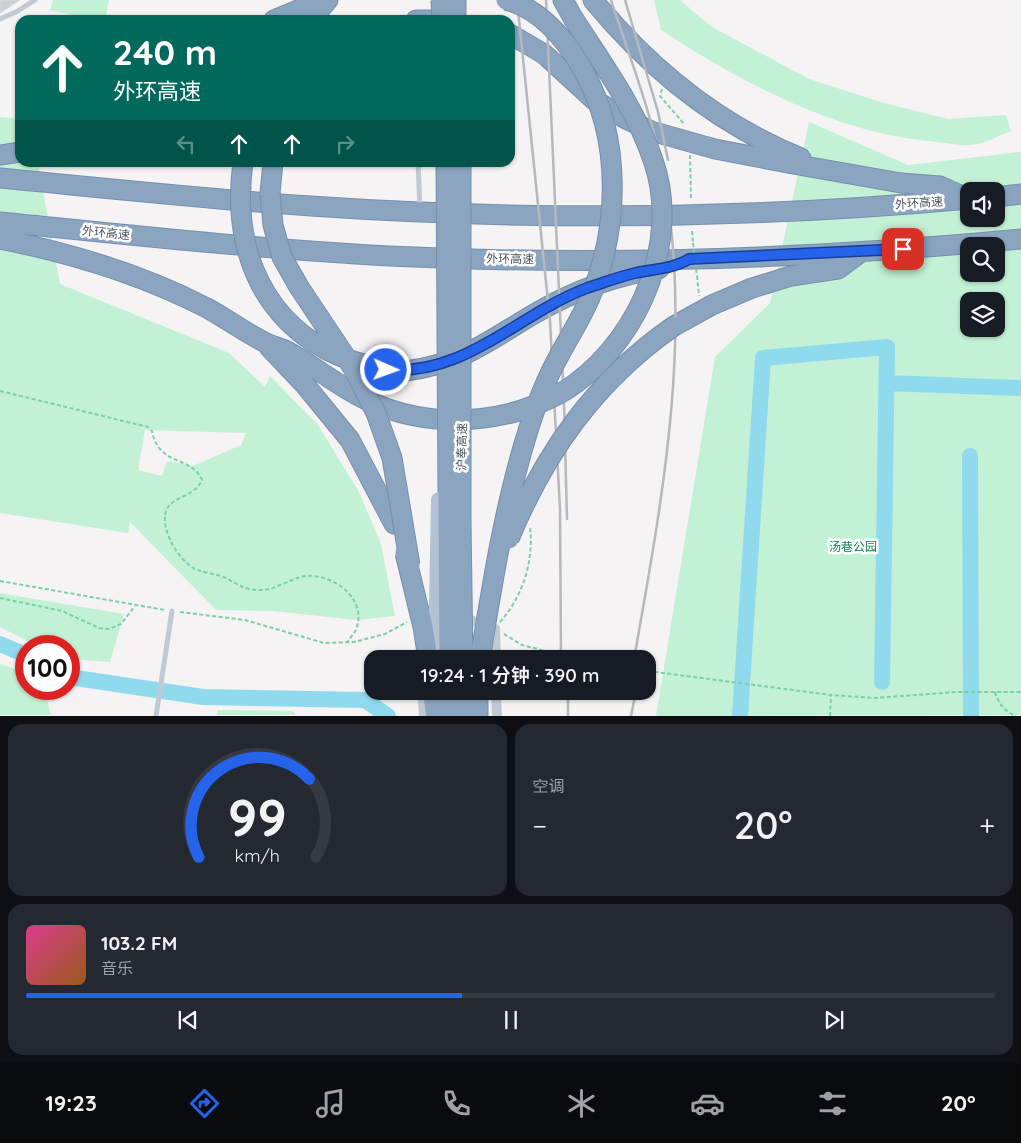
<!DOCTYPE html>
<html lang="zh">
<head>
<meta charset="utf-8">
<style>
  body { margin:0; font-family:Quicksand,"Noto Sans SC",sans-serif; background:#242831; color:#f1f3f6; height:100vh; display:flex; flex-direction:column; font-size:19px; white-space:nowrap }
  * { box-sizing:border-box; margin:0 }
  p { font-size:16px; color:#9ea1a6 }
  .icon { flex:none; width:28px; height:28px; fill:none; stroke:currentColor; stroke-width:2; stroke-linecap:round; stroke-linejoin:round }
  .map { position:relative; height:716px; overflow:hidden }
  .panel { display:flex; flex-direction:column; gap:8px; padding:8px; background:#0d0f14; flex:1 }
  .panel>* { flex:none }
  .hud { position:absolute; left:15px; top:15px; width:500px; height:152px; border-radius:15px; box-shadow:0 1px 4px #0004; background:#00695c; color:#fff; overflow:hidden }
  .buttons { position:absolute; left:960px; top:182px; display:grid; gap:10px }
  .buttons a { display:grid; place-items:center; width:45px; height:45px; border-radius:10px; background:#171b24; box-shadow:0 1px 4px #0004; font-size:25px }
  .speed { position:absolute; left:15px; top:635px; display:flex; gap:10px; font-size:25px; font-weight:700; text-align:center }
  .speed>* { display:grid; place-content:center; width:65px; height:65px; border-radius:50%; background:#171b24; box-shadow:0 1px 4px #0004; line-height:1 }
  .speed .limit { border:8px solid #d22; background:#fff; color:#111 }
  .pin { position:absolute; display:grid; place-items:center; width:42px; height:42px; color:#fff; margin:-21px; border-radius:10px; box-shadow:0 2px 8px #0006 }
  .me { position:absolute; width:55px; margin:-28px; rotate:92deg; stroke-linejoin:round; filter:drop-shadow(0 0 4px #0008) }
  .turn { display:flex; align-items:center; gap:18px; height:105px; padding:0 15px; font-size:22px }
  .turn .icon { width:65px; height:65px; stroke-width:2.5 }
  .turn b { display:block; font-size:35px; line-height:42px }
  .lanes { display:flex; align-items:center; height:48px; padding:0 15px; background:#0003; justify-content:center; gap:25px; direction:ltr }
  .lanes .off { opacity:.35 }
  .big { font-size:38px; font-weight:600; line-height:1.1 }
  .panel .tile { flex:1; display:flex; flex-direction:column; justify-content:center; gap:8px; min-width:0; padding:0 18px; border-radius:15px; background:#242831 }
  .panel .dial { align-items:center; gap:0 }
  .dial svg { height:130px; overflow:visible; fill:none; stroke:#363941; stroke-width:7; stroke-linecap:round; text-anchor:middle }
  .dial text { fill:#f1f3f6; stroke:none }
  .song { display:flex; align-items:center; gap:15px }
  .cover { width:60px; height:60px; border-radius:8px; background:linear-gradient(135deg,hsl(330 70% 55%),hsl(30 70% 35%)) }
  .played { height:5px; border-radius:2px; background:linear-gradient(90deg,#2563eb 45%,#363941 45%) }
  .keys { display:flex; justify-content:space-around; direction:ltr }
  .heat { display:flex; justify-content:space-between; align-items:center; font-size:28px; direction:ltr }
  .panel .tiles { flex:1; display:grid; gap:8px; grid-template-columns:1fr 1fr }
  .tile:last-child { grid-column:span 2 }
  .trip { position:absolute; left:364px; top:650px; width:292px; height:50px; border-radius:15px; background:#171b24; box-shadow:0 1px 4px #0004; font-weight:600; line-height:50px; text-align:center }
  .tabs { display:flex; height:80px; justify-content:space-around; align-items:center; background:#090b0e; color:#9ea1a6 }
  .tabs .icon { width:35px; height:35px }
  .tabs .selected { color:#2563eb }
  .tabs b { font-size:22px; color:#f1f3f6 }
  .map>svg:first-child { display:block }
</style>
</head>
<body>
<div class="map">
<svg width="1021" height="716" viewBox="0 0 1021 716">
  <rect width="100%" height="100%" fill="#f5f3f3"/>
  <!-- green -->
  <path fill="#c3f1d5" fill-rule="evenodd" d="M53,0H109L105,20H92L50,10Z
    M654,0H680L712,27L809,79L884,103L948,119L1006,115L1011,131C999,135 984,144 972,145C961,146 948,143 937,142C837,134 744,84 661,30Z
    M0,117L20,119V162L38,163L60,284L229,353L265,387L270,376L318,425L359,492L381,544L395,616L356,620L273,611L216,610L130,522L128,533L0,513ZM145,430L245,433H246L241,445L193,466L167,461L162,476L138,470Z
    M809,122L908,165L1021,152V715L656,716L715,357L770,303ZM969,191H996V219H969ZM969,246H996V274H969ZM969,301H996V329H969Z
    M0,593L124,614L110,662L69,659V646H38L0,627Z
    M0,664L26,673V689H44L51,715H0Z
    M217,710L293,711L295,715H217Z"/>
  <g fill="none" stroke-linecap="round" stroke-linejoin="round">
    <!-- river -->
    <path stroke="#90daee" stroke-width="16" d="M887,383L1021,388
      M970,456L971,716
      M0,644L26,655
      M69,677L203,697L365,700L388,716
      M740,716L763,358L887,347L882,682"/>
  </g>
  <!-- building -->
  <path fill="#cdcfd5" stroke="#d7d9de" d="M0,0H20L0,13Z"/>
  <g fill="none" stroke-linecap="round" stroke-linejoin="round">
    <!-- highway casing -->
    <g stroke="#7690ad" stroke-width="21">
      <path id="highway" d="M563,0L573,18
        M593,0C649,68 719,125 801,158
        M274,20L322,0
        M311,20L328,0
        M416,20H457
        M510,34L544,54L593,99L624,118L651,131L715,149L793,164L901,183L940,186L969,199
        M0,155L20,152
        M0,178C104,188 207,199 311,206C530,221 750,219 969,199
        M270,193L273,162
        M996,197L1021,194
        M0,222C130,235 259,249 389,256C600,266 811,259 1021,239
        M0,239C71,253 143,275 207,308C227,319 246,333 266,343C273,346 280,348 287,351C311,364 333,382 357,395C406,422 462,426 515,412
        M674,326L712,305L752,288L791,276L838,269L861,252
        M269,347L305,385L350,440L394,524
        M406,371C461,364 488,341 534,314C572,292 615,275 659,269
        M432,691L436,716
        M451,691L452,716
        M465,691L466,716
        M478,716V691"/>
    </g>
    <!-- path -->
    <path stroke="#7ad0a6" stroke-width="2" stroke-dasharray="4 2.5" stroke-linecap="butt" d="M662,89L660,96L685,125
      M690,155L691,198
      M692,231L693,243
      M697,276L699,296
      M0,391L148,427L152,431C159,467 191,455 202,480C194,498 171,496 166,511C160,530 179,561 195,569C205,573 218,574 228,579C239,585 245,590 259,590C278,591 294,574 313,576C339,578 367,601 356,630C354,634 350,638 347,642
      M0,581L165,610
      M0,598L62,611L99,628L109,629L121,624L135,606
      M180,612L245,620L324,643L354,642L385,634L407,622
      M500,622C523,596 534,561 530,527
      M504,634L522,645L577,659
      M648,671L831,695L875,698L956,692H1021
      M995,692C998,703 1005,712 1016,716
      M830,716L831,695"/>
    <!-- lane -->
    <path stroke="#c1cad2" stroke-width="5" d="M0,19L16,12L35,0
      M418,162L420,209
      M156,716L172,611"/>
    <!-- street -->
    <path stroke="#c1cad2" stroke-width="10" d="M460,616L495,629L496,659
      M422,691L424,716
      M496,691L497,716"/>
    <!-- highway -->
    <use href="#highway" stroke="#8ba5c1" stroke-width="19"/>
    <!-- rail -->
    <path stroke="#b5b8bd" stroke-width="2.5" d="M517,0L550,321L560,509L561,659
      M546,0L564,403L567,519
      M611,0C630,58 653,117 664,178C693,338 662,501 634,659
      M625,0L658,112L668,160
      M568,691V716
      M631,716L636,691"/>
    <!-- highway-bridge casing -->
    <g stroke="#7690ad" stroke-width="21" stroke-linecap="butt">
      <path id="highway-bridge" d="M441,0L442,20
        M456,0V20
        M243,162C227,276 289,363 406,371
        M446,162L449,659
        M461,162V522L463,659
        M270,193L273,225L282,257L299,287L353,368L376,413L392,458L410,565
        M515,412C537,405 558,397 576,383C641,335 681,239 653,160C636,109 602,63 573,18
        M509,539C545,452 596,380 674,326
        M405,553L423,627L428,659
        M480,659C492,586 503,515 524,444C530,423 538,400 547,380C559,352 577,327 589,300C620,228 622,139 583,70C566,40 541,9 506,0"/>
    </g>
    <!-- path-bridge -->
    <path stroke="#7ad0a6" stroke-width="2" stroke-dasharray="4 2.5" stroke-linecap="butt" d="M693,243L697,276"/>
    <!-- primary-bridge -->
    <path stroke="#b3c2d1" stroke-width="16" d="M436,659L439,500"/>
    <!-- highway-bridge -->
    <use href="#highway-bridge" stroke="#8ba5c1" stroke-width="19"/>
  </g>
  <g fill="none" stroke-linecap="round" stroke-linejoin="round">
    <!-- route casing -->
    <g stroke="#184099" stroke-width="12">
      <path id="route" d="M386,370C468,375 516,315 587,288C603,283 618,277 635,273C653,269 673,269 689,259L903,249"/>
    </g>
    <!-- route -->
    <use href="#route" stroke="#2563eb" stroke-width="9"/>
  </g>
  <g text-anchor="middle" stroke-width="5" stroke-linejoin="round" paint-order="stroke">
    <!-- street labels -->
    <g font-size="12" fill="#4a5661" stroke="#fff">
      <text transform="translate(919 203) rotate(-4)" y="4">外环高速</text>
      <text transform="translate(106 233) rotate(6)" y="4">外环高速</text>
      <text transform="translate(510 259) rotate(1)" y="4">外环高速</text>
      <text transform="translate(462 447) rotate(-89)" y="4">沪奉高速</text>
    </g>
    <!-- park labels -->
    <g font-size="12" fill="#17864f" stroke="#fff">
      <text x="853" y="551">汤巷公园</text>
    </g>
  </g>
</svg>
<div class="buttons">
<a><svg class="icon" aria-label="sound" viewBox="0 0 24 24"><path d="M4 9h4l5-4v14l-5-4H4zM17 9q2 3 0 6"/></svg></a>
<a><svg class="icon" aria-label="search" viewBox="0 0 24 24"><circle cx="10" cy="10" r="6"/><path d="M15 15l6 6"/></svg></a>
<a><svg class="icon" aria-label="layers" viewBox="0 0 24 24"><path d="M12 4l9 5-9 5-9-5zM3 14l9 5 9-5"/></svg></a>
</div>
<div class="speed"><div class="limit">100</div></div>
<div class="pin" style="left:903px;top:249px;background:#d93025"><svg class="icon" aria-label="arrive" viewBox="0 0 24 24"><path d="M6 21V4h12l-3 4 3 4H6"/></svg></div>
<svg class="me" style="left:386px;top:370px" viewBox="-20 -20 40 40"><circle r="17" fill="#2563eb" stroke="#fff" stroke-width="3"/><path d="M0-11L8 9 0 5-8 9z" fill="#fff"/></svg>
<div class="trip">19:24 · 1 分钟 · 390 m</div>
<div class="hud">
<div class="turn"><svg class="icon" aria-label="ahead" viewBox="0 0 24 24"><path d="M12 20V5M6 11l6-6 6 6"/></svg><div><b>240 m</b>外环高速</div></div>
<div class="lanes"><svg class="icon off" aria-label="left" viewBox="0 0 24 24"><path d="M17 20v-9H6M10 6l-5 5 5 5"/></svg><svg class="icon" aria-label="ahead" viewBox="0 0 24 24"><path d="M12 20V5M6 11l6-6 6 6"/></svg><svg class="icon" aria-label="ahead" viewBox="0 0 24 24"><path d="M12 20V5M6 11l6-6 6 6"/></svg><svg class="icon off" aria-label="right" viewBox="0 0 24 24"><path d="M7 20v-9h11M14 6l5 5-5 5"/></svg></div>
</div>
</div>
<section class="panel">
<div class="tiles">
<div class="tile dial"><svg viewBox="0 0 100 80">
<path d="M14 69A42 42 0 1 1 86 69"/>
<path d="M14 69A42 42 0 0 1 82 21" stroke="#2563eb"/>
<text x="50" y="56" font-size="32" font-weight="700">99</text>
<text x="50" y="72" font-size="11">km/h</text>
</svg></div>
<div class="tile"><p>空调</p>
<div class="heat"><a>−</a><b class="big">20°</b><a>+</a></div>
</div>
<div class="tile">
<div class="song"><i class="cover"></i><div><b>103.2 FM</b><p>音乐</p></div></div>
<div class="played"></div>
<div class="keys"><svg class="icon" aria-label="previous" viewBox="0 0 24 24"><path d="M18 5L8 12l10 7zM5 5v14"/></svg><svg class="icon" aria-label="pause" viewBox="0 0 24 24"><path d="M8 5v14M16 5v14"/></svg><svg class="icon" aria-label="next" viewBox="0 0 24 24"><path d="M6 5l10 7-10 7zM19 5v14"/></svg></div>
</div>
</div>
</section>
<nav class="tabs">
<b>19:23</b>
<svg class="icon selected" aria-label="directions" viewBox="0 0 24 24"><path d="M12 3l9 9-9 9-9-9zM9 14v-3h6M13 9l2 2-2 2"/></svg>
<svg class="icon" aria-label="music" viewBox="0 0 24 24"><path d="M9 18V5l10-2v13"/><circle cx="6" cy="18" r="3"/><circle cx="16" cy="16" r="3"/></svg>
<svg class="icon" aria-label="phone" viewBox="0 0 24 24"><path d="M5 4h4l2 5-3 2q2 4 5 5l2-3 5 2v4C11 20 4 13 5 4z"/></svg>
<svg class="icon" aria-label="climate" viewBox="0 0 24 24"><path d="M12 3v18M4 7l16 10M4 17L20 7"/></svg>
<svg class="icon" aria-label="car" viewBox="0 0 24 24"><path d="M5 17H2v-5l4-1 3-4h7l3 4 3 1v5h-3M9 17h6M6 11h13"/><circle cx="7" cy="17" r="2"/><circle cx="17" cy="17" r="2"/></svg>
<svg class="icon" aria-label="filters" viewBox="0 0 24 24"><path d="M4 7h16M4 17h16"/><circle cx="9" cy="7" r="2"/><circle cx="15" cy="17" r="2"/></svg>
<b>20°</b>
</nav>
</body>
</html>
